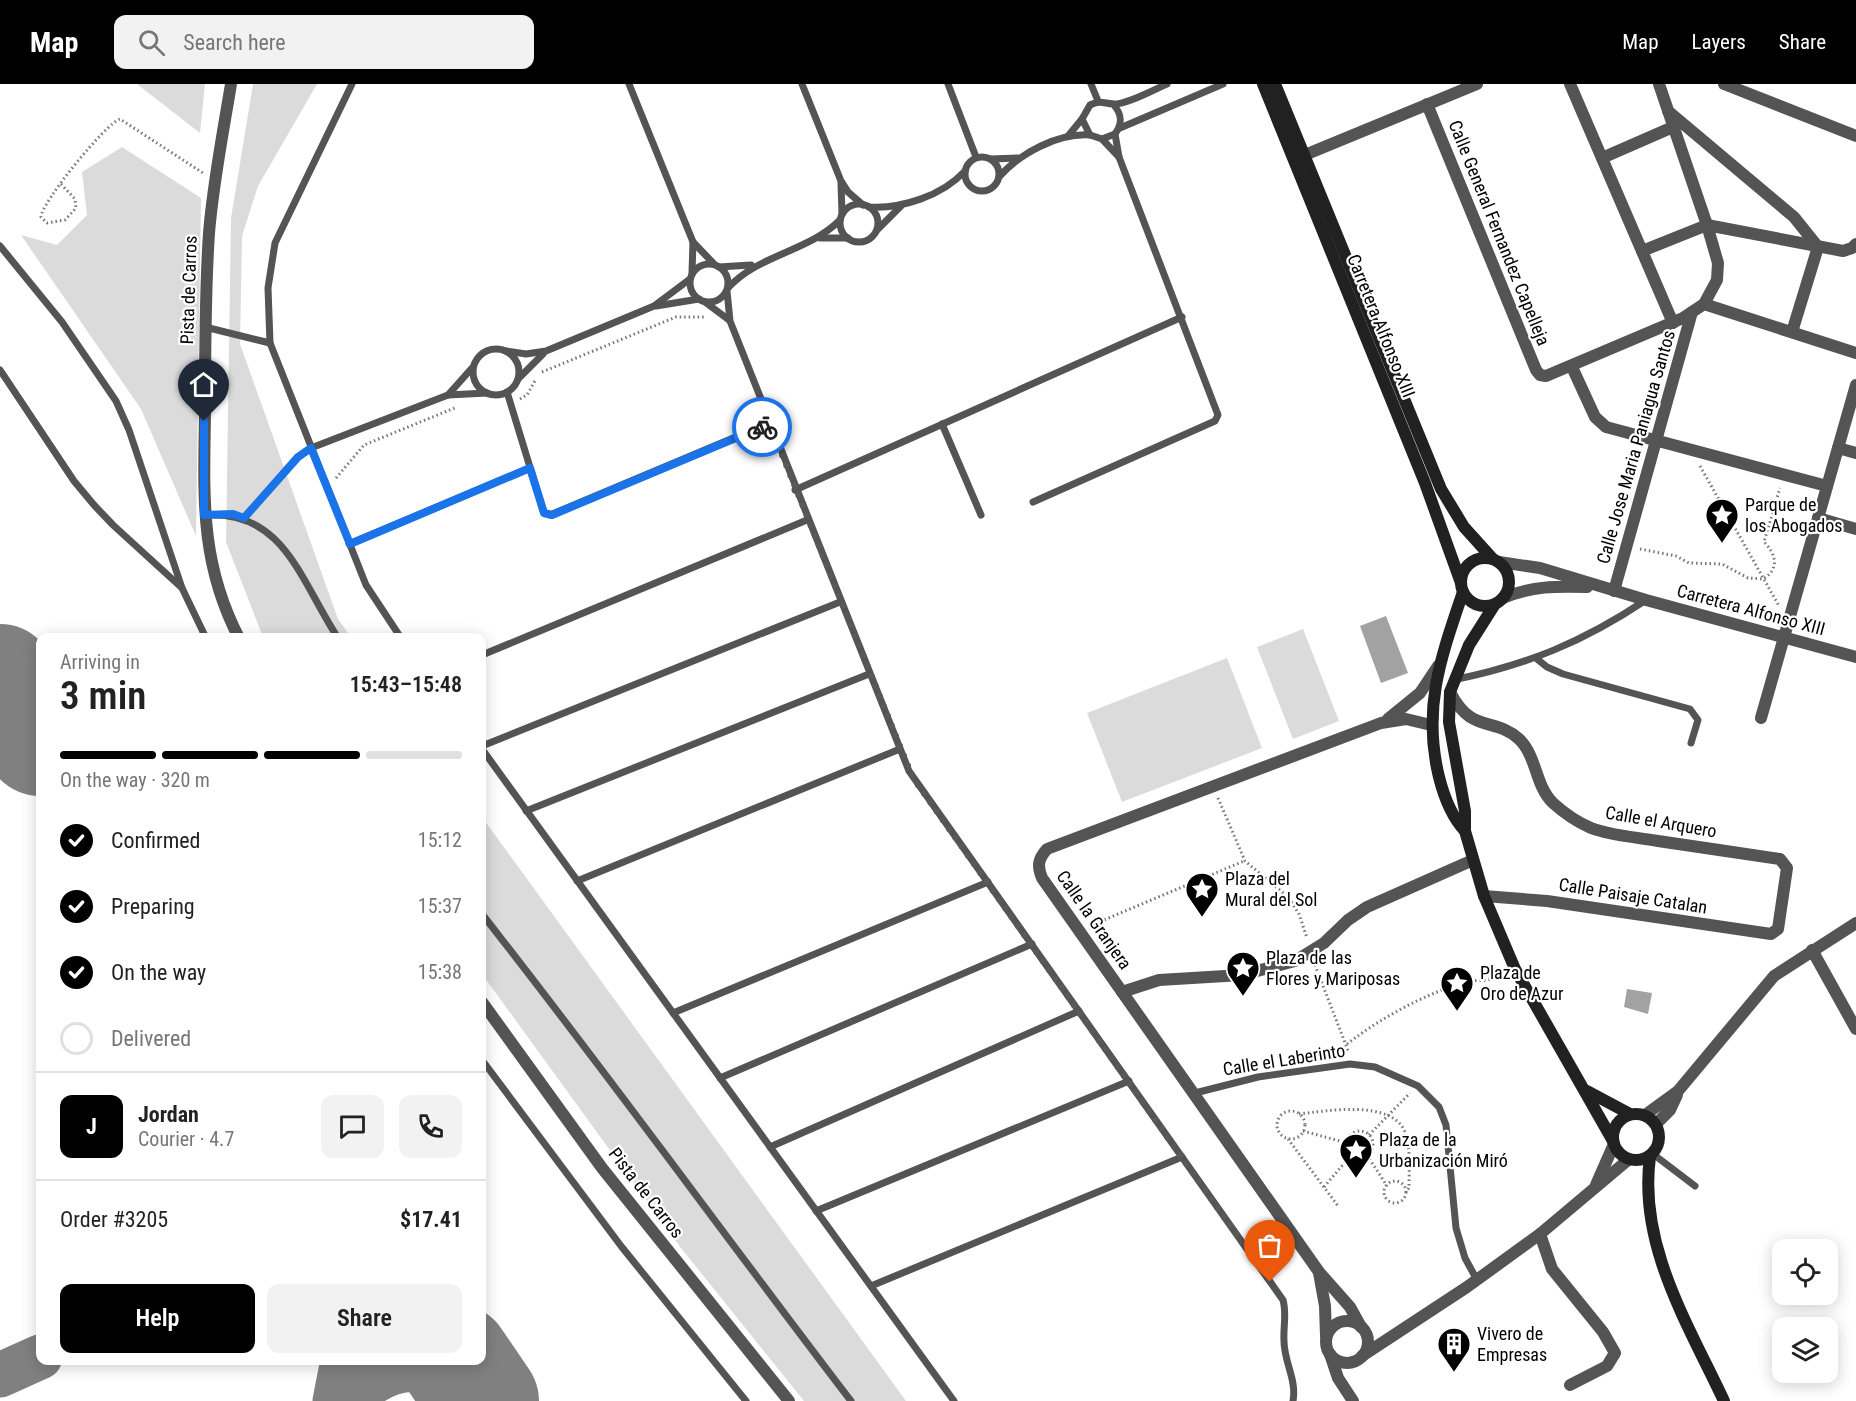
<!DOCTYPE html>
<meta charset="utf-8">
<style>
body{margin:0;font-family:"Roboto Condensed",sans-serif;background:#f2f2f2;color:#222;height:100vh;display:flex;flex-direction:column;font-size:22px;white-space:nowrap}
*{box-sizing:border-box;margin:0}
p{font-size:20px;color:#767676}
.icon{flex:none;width:33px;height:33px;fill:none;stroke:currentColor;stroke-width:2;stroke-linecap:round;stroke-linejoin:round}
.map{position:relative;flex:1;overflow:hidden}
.panel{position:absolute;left:36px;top:549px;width:450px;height:732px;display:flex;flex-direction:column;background:#fff;border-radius:12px;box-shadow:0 3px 15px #0003}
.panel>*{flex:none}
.controls{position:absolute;left:1772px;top:1155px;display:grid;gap:12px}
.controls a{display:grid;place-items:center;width:66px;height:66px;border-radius:12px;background:#fff;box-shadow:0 3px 15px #0003;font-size:30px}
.pin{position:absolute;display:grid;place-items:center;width:51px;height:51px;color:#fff;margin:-62px -26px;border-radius:50% 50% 50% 0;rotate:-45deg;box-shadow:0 0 6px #0007}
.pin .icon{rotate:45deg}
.courier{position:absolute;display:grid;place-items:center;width:60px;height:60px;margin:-30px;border:4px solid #1a73e8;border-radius:50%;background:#fff;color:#222;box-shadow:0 2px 8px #0007}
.head em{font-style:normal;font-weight:600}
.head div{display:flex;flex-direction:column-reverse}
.head{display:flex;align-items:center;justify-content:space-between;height:102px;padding:0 24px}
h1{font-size:39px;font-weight:600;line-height:45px}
.bar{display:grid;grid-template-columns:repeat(4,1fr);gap:9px 6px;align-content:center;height:72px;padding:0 24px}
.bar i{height:8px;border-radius:4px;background:#e0e0e0}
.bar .current{background:#000}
.bar p{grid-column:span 4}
.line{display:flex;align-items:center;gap:15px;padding:0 24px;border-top:2px solid #e0e0e0}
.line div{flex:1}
.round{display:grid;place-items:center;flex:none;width:63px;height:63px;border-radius:12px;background:#f2f2f2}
ol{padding:0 24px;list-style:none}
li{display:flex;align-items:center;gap:18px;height:66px}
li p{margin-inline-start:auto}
li .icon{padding:6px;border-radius:50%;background:#000;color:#fff;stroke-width:4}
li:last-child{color:#767676}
li i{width:33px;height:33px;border:3px solid #e0e0e0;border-radius:50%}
.button{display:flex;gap:12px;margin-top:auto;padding:12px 24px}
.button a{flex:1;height:69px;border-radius:12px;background:#000;color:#fff;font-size:24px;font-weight:600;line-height:69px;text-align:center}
.button a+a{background:#f2f2f2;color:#222}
header{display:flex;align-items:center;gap:36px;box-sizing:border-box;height:84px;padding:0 30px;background:#000;color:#fff}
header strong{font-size:28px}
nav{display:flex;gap:33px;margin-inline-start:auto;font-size:21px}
.search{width:420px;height:54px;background:#f2f2f2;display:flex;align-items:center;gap:15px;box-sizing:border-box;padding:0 21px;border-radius:12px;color:#767676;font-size:22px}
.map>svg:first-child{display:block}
</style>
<header>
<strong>Map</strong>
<div class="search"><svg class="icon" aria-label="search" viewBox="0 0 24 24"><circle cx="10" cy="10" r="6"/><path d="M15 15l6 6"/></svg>Search here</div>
<nav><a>Map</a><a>Layers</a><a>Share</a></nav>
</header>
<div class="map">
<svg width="1856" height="1317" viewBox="0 0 1856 1317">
<rect width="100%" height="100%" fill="#fff"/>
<g fill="#dbdbdb">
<path d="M137,0H205L200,49Z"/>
<path d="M253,0H317L258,102L242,152L240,260L338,535L351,553H263L226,458L231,134Z"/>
<path d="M122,63L201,114L196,452L141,325L21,151L57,161L87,131L82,88Z"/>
<path d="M1303,545L1339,637L1293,655L1257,563Z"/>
<path d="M1227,574L1262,664L1122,718L1087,629Z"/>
<path d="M482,733L906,1317H804L681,1164L482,890Z"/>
</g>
<g fill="#a2a2a2">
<path d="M1386,532L1408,589L1381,599L1360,542Z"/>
<path d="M1627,905L1652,909L1648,930L1624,923Z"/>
</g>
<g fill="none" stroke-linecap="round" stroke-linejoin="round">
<g stroke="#808080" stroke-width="45">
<path d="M0,1291L40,1273"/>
<path d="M335,1317L343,1276"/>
<path d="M351,1317C392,1272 438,1278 481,1317"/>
</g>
<g stroke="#808080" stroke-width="112">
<path d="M0,596L40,656"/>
<path d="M455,1276L483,1317"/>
</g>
<g stroke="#767676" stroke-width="3" stroke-dasharray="1.5 3" stroke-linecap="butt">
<path d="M61,100L75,115L76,124L65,136L47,139L41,133C41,119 106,39 120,35L203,89"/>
<path d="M542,288L676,233H704"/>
<path d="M520,315L527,311L536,295"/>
<path d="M1700,382L1779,522"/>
<path d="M336,394L364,361L457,323"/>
<path d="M1640,465L1676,472L1689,479L1722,480L1748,494L1763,495C1780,485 1776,470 1764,458L1780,404"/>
<path d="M1218,714L1245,777L1288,813L1299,830L1307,854"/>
<path d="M1092,841L1244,777"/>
<path d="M1315,881L1349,969"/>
<path d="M1347,960C1381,934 1421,912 1462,899C1475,894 1489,899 1502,892"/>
<circle cx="1291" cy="1041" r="14"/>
<path d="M1299,1030C1326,1027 1392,1015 1405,1048C1411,1064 1409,1087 1409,1104L1406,1108"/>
<circle cx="1360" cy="1060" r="13"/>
<path d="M1303,1047L1347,1059"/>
<path d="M1369,1051L1410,1009"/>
<path d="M1288,1055L1338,1122"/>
<path d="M1367,1071L1387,1102"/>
<circle cx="1395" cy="1108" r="11"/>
<path d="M1324,1103L1352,1070"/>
</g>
<g stroke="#545454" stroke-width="7">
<path d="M352,0L275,159L268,204L270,259L366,501L401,554"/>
<path d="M629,0L693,158L692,189"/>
<path d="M802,0L841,97L848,108L863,121"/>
<path d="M948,0L976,73"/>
<path d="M1091,0L1098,17"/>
<path d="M1113,20C1122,30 1123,39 1115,50L1102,55L1090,51L1082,35L1090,21C1100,16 1103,19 1113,20C1126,21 1155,5 1167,0"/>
<path d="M1120,44L1223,0"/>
<path d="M1068,52L1082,35"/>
<path d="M1102,55L1119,73"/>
<circle cx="982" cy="90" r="17"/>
<path d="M991,75L1018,74"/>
<path d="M999,93C1020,69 1058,49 1090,51"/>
<path d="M841,99L842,130"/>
<circle cx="859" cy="139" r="19"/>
<path d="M869,123C901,125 942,112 965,87"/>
<path d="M878,145L901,122"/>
<path d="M820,154H848"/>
<path d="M693,158L714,180"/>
<path d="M0,162L62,238L116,317L129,346L182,504"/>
<circle cx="709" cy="199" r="19"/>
<path d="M719,183L751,181"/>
<path d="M728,204C759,170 808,168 840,136"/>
<path d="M727,207L730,237L909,687L1283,1216C1287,1230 1283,1243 1284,1257C1284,1278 1297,1296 1293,1317"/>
<path d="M705,218L729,236"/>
<path d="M656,222L699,215"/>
<path d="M205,243L270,259"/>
<circle cx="496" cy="288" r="23"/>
<path d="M506,267L526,270L546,267L654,222L690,195"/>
<path d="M0,286L74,397L94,421L113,441L182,504L206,554"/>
<path d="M519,294L543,270"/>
<path d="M507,308L544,429L550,431L769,339"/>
<path d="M448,311L472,284"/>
<path d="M942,340L981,431"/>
<path d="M795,406L1182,233"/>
<path d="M1033,418L1215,337L1218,331L1119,73L1115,50"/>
<path d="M204,431C284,425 301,498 338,554"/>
<path d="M244,434L298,373L311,364L448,311L487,309"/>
<path d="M349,460L530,384"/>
<path d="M482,571L807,436"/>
<path d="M1537,575L1547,583L1563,590L1690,625L1698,636L1691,659"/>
<path d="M1453,596C1527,581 1583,558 1646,516"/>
<path d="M482,662L840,518"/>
<path d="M482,665L954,1317"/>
<path d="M526,727L869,590"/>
<path d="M577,797L900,665"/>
<path d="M482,830C608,990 727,1155 851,1317"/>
<path d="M673,929L988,798"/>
<path d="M482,976L621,1162L746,1317"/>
<path d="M720,994L1032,860"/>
<path d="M1195,1009L1258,993L1350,980L1375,983L1418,1002L1439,1023L1446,1041L1456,1144L1465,1174L1477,1196"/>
<path d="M770,1063L1079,927"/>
<path d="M1653,1070L1695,1102"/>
<path d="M816,1127L1129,997"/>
<path d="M871,1202L1182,1073"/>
</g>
<g stroke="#545454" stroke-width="12">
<path d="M231,0C223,49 213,99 209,149C205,208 205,267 205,327C204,410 199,477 239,554"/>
<path d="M1570,0L1673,239"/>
<path d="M1724,0L1856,52"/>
<path d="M1427,20L1536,286L1540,291L1546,292L1683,234L1704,220L1717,196L1718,179L1707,141L1659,0"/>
<path d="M1668,27L1794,133L1818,163"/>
<path d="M1602,74L1673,43"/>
<path d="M1295,75L1477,0"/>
<path d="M1642,167L1707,141L1843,167L1852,164L1856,160"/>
<path d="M1704,220L1856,269"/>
<path d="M1792,248L1818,163"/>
<path d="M1572,283L1595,333L1606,343L1827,402"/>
<path d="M1838,364L1856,369"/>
<path d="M1818,434L1856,445"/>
<path d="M1499,478L1540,484L1646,516L1856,573"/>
<path d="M1614,507L1692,228"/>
<path d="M1503,514C1532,502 1556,502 1587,503"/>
<path d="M1450,608C1472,651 1494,632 1519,655C1537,672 1535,702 1553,719C1564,729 1577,738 1591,744C1612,752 1636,753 1658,757C1699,763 1739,769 1780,775L1787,784L1778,845L1771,850L1547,817L1484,812"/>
<path d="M1761,634L1856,301"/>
<path d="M1388,635L1420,609L1438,582"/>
<path d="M1812,866L1856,945"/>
<path d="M1122,908L1159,896L1242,891L1295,877L1324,859L1348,836L1367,823L1473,776"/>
<path d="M482,918L602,1084L789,1317"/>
<path d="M1645,1031L1678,1007L1774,892L1856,839"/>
<path d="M1656,1040L1670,1026L1677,1011"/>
<path d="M1596,1101L1614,1060"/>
<path d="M1540,1150L1552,1185L1603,1248L1615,1269L1607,1282L1570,1301"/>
<path d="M1319,1189L1325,1222L1326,1252"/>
<circle cx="1347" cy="1258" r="21"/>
<path d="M1361,1243L1350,1223L1319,1188L1042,794C1037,782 1038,775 1047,765L1381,639L1406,635L1431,641"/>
<path d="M1330,1270L1338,1294L1353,1317"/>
<path d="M1362,1272L1467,1203L1540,1150L1628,1076"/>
</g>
<g stroke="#212121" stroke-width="12">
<path d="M1263,0L1425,399L1461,499"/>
<path d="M1275,0L1441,405L1464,443L1492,474"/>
<circle cx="1485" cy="498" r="24"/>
<path d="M1463,508C1441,573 1422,624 1439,693C1444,713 1451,732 1465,747"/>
<path d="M1495,520L1469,561L1450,608L1449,638L1465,727V747L1484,812L1515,885L1613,1057"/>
<path d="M1587,1007L1630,1030"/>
<circle cx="1636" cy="1053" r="23"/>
<path d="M1650,1073C1638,1161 1688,1240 1724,1317"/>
</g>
</g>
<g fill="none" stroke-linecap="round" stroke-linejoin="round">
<path stroke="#595959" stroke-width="6" stroke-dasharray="0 10.8" d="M762,343L769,339L913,694L1270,1198"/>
<path stroke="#1a73e8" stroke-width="8" d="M204,337V431L233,430L244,434L298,373L311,364L350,460L530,384L544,429L552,431L762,343"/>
</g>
<defs>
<g id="sight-pin" transform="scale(1.725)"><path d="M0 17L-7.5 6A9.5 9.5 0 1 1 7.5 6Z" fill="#000" stroke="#fff"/><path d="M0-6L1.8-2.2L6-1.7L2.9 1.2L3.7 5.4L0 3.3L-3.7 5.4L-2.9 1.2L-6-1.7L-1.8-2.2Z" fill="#fff"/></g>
<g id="building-pin" transform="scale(1.725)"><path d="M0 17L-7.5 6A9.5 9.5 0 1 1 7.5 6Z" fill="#000" stroke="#fff"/><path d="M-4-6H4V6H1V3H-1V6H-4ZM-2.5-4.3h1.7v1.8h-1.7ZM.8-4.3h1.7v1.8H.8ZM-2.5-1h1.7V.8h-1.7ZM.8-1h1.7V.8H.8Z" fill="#fff"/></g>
</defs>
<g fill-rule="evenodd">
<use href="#sight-pin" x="1722" y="431"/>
<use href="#sight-pin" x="1202" y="805"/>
<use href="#sight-pin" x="1243" y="884"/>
<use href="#sight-pin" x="1457" y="899"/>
<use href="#sight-pin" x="1356" y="1066"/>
<use href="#building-pin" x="1454" y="1260"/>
</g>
<g text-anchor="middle" stroke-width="4.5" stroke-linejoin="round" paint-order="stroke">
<g font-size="18" fill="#000" stroke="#fff">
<text transform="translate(1499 149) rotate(68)" y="6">Calle General Fernandez Capelleja</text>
<text transform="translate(189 206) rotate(-88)" y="6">Pista de Carros</text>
<text transform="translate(1381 242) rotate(68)" y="6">Carretera Alfonso XIII</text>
<text transform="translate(1636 363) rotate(-74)" y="6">Calle Jose Maria Paniagua Santos</text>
<text transform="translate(1751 526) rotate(15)" y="6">Carretera Alfonso XIII</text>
<text transform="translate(1661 738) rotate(10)" y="6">Calle el Arquero</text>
<text transform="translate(1633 812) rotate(9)" y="6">Calle Paisaje Catalan</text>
<text transform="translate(1094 836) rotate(55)" y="6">Calle la Granjera</text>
<text transform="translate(1284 976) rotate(-9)" y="6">Calle el Laberinto</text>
<text transform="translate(646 1109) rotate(52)" y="6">Pista de Carros</text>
</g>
<g font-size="18" fill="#000" stroke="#fff" text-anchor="start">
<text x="1745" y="427">Parque de<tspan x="1745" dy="21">los Abogados</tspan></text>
<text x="1225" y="801">Plaza del<tspan x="1225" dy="21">Mural del Sol</tspan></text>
<text x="1266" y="880">Plaza de las<tspan x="1266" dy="21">Flores y Mariposas</tspan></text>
<text x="1480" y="895">Plaza de<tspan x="1480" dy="21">Oro de Azur</tspan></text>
<text x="1379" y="1062">Plaza de la<tspan x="1379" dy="21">Urbanización Miró</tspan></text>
<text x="1477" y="1256">Vivero de<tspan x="1477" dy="21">Empresas</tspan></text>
</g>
</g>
</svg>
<div class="controls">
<a><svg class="icon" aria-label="locate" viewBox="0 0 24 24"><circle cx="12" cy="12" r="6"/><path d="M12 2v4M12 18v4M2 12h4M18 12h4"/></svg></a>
<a><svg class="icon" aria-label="layers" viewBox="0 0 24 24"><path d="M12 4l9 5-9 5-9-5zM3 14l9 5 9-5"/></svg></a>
</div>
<div class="pin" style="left:1270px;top:1198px;background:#ea580c"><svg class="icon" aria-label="bag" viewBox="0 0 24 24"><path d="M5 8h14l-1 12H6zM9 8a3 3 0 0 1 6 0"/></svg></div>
<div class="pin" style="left:204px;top:337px;background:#1f2937"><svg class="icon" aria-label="home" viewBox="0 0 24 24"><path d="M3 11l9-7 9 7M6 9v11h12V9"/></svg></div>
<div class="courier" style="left:762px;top:343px"><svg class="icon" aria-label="bike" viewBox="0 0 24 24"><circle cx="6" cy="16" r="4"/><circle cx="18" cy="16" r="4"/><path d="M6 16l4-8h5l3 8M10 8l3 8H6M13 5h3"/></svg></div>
<section class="panel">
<div class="head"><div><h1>3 min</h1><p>Arriving in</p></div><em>15:43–15:48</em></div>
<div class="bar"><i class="current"></i><i class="current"></i><i class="current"></i><i></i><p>On the way · 320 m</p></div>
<ol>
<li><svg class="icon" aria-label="check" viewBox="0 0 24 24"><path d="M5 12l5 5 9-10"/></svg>Confirmed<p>15:12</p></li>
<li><svg class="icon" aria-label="check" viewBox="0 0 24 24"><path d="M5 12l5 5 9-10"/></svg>Preparing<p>15:37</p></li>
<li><svg class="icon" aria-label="check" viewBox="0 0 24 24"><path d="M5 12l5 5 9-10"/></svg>On the way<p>15:38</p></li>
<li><i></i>Delivered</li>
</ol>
<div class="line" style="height:108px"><b class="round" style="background:#000;color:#fff">J</b><div><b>Jordan</b><p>Courier · 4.7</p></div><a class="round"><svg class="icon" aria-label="chat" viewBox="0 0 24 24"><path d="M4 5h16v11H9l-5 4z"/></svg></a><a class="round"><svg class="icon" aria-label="phone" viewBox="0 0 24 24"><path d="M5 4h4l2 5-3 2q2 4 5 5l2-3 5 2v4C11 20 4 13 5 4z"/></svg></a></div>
<div class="line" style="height:78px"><div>Order #3205</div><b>$17.41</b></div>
<div class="button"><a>Help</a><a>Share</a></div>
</section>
</div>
